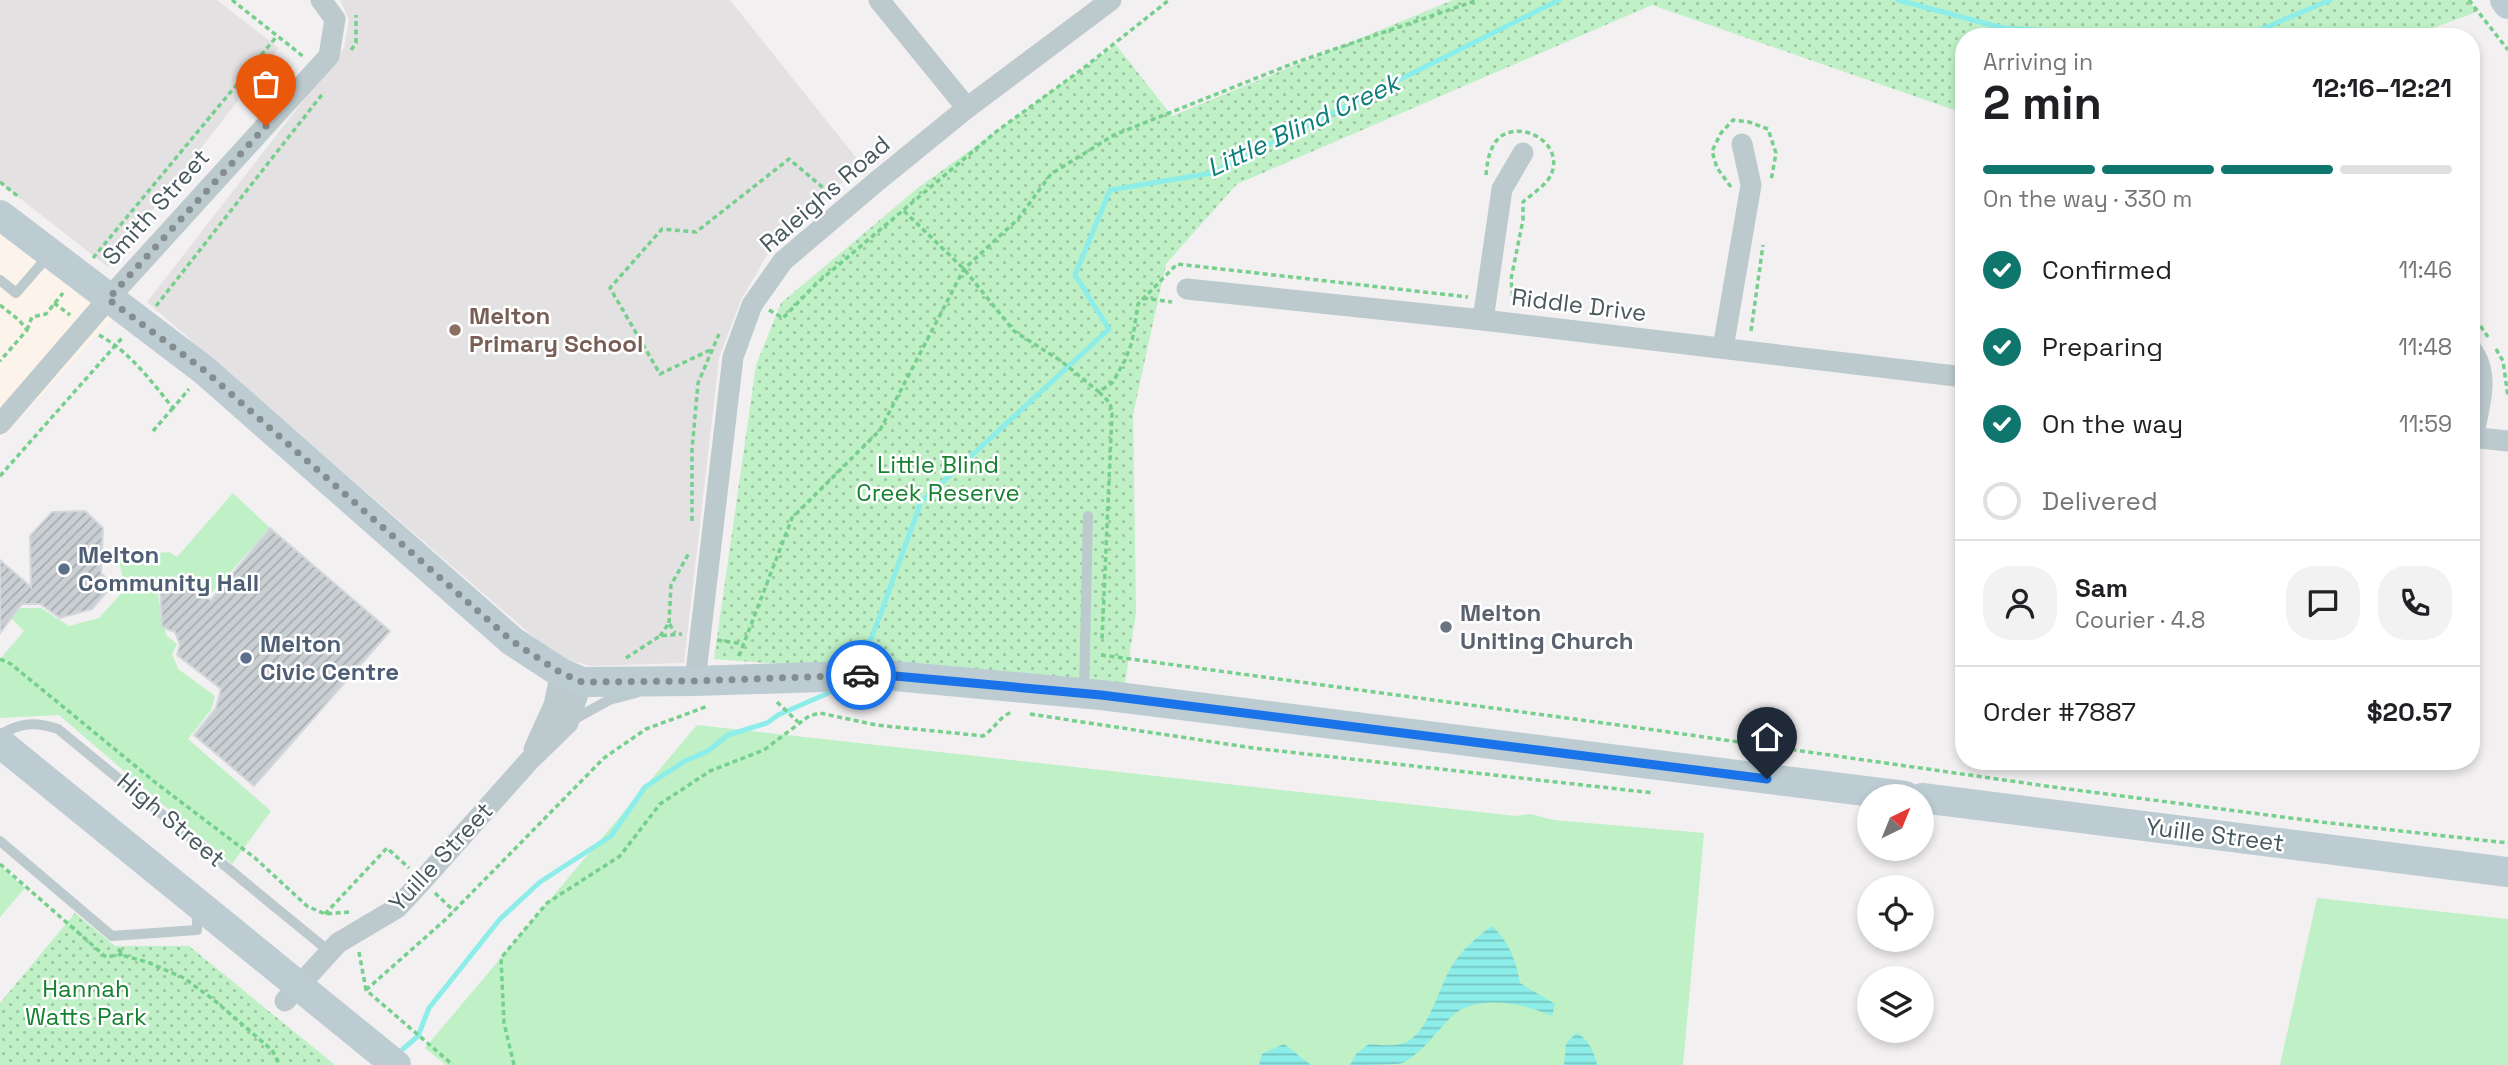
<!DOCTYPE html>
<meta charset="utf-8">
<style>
body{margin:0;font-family:"Space Grotesk",sans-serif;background:#f2f2f2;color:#202124;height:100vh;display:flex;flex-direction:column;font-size:26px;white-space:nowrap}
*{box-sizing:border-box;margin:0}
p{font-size:23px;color:#757577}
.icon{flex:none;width:38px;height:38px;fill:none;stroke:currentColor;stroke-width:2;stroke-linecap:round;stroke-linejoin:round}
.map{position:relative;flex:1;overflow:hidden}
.drawer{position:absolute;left:1955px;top:28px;width:525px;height:742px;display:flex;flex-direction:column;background:#fff;border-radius:28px;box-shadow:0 4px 10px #0003}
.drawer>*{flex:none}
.needle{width:46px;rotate:43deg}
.buttons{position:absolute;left:1857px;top:784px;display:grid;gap:14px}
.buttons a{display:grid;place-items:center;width:77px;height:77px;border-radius:50%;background:#fff;box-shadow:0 4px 10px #0003;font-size:35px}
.pin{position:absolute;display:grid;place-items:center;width:60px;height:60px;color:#fff;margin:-72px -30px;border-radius:50% 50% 50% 0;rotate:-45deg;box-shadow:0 0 7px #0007}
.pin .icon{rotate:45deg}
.courier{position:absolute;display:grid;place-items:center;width:70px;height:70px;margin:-35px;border:5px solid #1a73e8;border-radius:50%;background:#fff;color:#222;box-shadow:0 2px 9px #0007}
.overview em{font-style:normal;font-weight:700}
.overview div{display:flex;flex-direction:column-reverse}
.overview{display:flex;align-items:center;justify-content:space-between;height:119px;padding:0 28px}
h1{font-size:46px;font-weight:700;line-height:52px}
.bar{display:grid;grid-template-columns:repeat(4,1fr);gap:10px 7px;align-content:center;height:84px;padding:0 28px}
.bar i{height:9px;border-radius:5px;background:#e0e0e0}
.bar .active{background:#0f766e}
.bar p{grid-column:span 4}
.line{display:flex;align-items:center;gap:18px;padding:0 28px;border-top:2px solid #e0e0e0}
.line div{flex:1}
.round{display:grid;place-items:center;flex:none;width:74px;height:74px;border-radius:28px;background:#f2f2f2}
ol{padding:0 28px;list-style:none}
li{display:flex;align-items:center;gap:21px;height:77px}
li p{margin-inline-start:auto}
li .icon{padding:7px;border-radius:50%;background:#0f766e;color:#fff;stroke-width:4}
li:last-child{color:#757577}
li i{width:38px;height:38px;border:4px solid #e0e0e0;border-radius:50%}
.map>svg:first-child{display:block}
</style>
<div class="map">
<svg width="2508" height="1065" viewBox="0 0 2508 1065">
<defs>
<pattern id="park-dots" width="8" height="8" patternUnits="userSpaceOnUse" patternTransform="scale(1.75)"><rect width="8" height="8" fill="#bff0c6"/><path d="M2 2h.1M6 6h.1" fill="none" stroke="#9dc5a4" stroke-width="1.8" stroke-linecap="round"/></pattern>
<pattern id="water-rules" width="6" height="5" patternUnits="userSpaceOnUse" patternTransform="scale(1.75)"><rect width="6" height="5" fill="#8cede9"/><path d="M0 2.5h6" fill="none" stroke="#74c3c0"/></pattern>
<pattern id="building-hatch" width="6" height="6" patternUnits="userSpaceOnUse" patternTransform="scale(1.75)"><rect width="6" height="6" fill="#cacfd3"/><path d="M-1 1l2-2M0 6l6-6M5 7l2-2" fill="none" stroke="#a6abae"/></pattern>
</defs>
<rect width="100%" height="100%" fill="#f3f0f1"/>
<path fill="#fcf3ea" d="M0,227L116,315L0,440Z"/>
<g fill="#e4e1e3">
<path d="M0,0H217L279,48L108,267L0,183Z"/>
<path d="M340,0H730L862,165L771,248L741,300L719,358L684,663L592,666L558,658L147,302L344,48L349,20Z"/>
</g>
<g fill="#bff0c6">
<path d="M233,493L270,528L209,596L189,585L166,583L157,591L166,635L177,644L172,654L178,669L215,696L211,710L188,739L271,811L232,864L59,715L0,718V659L24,631L10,617L18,608H41L69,626L99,618L126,588L117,556L169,552L177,557Z"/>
<path d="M697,725L1516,816L1530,814L1554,820L1704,833L1683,1065H446L425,1048Z"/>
<path d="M0,866L25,888L0,917Z"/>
<path d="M2317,898L2508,919V1065H2280Z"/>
</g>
<g fill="url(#park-dots)">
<path d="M1453,0H2469L2477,12L2408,37H1964L1963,113L1652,5L1237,184L1166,264L1133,414L1136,613L1124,689L714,659L756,365L781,303L919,187L1116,45L1172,116Z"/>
<path d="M75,913L115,946H189L335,1065H0V1003Z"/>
</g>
<g fill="url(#water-rules)">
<path d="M1492,926C1509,942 1516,960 1520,983L1555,1004L1552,1016C1524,1003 1474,993 1450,1018C1435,1034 1422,1052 1403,1063C1394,1065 1362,1065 1350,1065L1356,1054L1369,1044C1382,1045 1399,1048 1411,1039C1430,1025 1439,989 1450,969C1460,952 1476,937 1492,926Z"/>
<path d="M1576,1033C1587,1037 1595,1053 1597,1065H1564L1566,1044Z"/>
<path d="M1284,1044L1311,1065H1259L1262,1054Z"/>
</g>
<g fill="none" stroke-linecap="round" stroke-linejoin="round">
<g stroke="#8cede9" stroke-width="5">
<path d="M1898,0L2003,28L2163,37"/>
<path d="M2243,37L2330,0"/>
<path d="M856,660L872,637L921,502L1109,329L1075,275L1110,190L1212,173L1559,0"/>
<path d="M403,1049L418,1036L429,1008L500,919L540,882L611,836L645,787L685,761L708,751L728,735L767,723L778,715L833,691"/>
</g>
</g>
<g fill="url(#building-hatch)" stroke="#d4d8dc" stroke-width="2">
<path d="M85,511L103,528L101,573L113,585L92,609L60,618L40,604H22L0,633V560L31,587L30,536L52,512Z"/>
<path d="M270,528L390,631L254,786L194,735L216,708L221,689L177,655L180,644L175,632L162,627L160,585L185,587L211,600Z"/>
</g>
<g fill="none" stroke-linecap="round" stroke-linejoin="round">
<g stroke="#76cf8d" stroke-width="3.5" stroke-dasharray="5 3.5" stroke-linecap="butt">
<path d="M232,0L304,57"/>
<path d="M2469,0L2508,50"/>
<path d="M351,50L356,43V15"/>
<path d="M1486,175C1487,166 1488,156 1492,148C1507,113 1567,138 1551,175C1546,185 1531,195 1523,202V220L1511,279L1513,302"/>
<path d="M0,182L20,198"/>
<path d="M1731,187L1717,168L1712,151L1721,133L1733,120L1749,122L1768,129L1776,153L1771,181"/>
<path d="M904,211L964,269L1014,331L1061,361L1099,392L1113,382L1125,360L1132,342L1138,304L1177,264L1468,297"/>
<path d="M93,258L277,36"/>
<path d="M1143,298L1172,302"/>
<path d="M54,303L70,315"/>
<path d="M0,305L19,320L27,330L0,361"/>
<path d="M156,306L324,92"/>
<path d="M769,310L783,318L817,283L997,131L1081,70L1169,0"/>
<path d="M2471,312L2488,337"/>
<path d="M27,330L32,317L46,314L63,293"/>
<path d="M1751,331L1763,245"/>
<path d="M99,335C130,352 151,381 173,408L189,389"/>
<path d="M2496,349L2503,361L2508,397"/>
<path d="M710,350L660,374L610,288L662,229L696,232L789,159L833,196"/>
<path d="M1099,392L1110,403L1112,413L1102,640"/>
<path d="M153,431L173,408"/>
<path d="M0,476L122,338"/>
<path d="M692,521V450L698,383L719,334"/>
<path d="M669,623L671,585L689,553"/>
<path d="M660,636L669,623L675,633"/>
<path d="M717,640L743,644"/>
<path d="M1101,655L1655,730L2053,787L2321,822L2508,843"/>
<path d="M739,656L792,518L880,430L964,269L1018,219L1051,174L1114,135L1294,63L1478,0"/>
<path d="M626,658L660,636L682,634"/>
<path d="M0,659L11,664L156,783L255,858L307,906L325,914L349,912"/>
<path d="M777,702L798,722"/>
<path d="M1030,714L1253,748L1654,793"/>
<path d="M0,864L106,957L123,954"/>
<path d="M435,893L454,911"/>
<path d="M325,914L387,848L409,868"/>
<path d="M118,949L125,956L147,962L184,978L214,1000L272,1050L280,1065"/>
<path d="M359,952L366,990L453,1065"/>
<path d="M366,990L445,920L604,758L646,729L708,706"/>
<path d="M514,1065L504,1023L501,958L547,903L620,856L660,804L710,771L764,750L809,716L820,713L876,725L983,736C996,728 997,718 1012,712"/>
</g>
<g stroke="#bcc9cd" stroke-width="10">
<path d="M0,280L16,293L50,254"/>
<path d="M1084,691L1088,516"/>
<path d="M571,721L609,700L636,693"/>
<path d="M0,735C20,722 36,722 58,729L330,952"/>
<path d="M0,841L112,936L197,930V909"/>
</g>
<g stroke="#bcc9cd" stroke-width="21">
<path d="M879,0L967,108"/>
<path d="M1187,289L1483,320L1964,377"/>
<path d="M1483,320L1502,189L1523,153"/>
<path d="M1723,348L1751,185L1742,144"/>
<path d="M2471,349C2491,375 2479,407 2473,437"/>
<path d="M0,424L108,299L329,56L335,19L321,0"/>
<path d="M2471,437L2508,441"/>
<path d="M695,681L733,357L752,305L783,261L876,182L967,108L1111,0"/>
<path d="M534,749L554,705L561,673"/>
<path d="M285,1001L338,943L397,908L422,881L529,761L568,723L582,682"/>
</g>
<g stroke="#bcccd2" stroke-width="30">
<path d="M2505,0L2508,4"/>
<path d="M0,215L204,370L512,641L561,673L582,682L695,681L884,675L1101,695L1905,796"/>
<path d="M0,743L396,1065"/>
<path d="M1922,798L2508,872"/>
</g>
</g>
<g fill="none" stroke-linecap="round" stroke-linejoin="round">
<path stroke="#848e91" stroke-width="7" stroke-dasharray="0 12.6" d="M266,126L108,299L204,370L512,641L561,673L582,682L695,681L861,675"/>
<path stroke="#1a73e8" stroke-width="9" d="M861,675H884L1101,695L1767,779"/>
</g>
<circle fill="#8d6e63" stroke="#fff" stroke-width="2.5" cx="455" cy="330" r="7"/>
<g fill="#5c6f8a" stroke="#fff" stroke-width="2.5">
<circle cx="64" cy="569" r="7"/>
<circle cx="246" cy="658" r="7"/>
</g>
<circle fill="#6b7280" stroke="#fff" stroke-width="2.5" cx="1446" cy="627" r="7"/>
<g text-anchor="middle" stroke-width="5" stroke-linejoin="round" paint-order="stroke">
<g font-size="24" fill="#48595e" stroke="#fff">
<text transform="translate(825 194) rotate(-41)" y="8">Raleighs Road</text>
<text transform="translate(156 207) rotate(-48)" y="8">Smith Street</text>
<text transform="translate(1579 305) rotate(7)" y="8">Riddle Drive</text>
<text transform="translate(171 820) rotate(40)" y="8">High Street</text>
<text transform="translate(2215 835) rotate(7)" y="8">Yuille Street</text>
<text transform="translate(441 857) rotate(-47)" y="8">Yuille Street</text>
</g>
<g font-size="24" font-weight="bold" fill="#785e54" stroke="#fff" text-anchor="start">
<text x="469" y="324">Melton<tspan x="469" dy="28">Primary School</tspan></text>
</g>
<g font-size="24" fill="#168231" stroke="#fff">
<text x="938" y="473">Little Blind<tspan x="938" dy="28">Creek Reserve</tspan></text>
<text x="86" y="997">Hannah<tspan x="86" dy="28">Watts Park</tspan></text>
</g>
<g font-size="24" font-weight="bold" fill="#4e5e75" stroke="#fff" text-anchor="start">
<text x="78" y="563">Melton<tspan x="78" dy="28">Community Hall</tspan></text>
<text x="260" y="652">Melton<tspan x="260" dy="28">Civic Centre</tspan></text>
</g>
<g font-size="24" font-weight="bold" fill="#5b616d" stroke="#fff" text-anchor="start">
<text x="1460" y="621">Melton<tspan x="1460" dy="28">Uniting Church</tspan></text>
</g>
<g font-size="26" font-style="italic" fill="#0d7f7b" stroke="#fff">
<text transform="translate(1303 125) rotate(-25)" y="9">Little Blind Creek</text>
</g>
</g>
</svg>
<div class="buttons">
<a><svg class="needle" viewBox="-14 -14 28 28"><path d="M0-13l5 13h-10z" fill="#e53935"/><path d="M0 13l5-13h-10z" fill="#757577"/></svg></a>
<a><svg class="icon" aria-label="locate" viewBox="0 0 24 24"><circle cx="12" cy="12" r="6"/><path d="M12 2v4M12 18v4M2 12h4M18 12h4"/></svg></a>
<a><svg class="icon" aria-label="layers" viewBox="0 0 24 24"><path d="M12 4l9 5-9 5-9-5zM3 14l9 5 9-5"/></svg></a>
</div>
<div class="pin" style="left:266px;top:126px;background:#ea580c"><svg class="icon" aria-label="bag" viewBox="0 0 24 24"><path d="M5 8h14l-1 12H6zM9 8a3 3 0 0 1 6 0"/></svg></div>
<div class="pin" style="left:1767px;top:779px;background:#1f2937"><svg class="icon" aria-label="home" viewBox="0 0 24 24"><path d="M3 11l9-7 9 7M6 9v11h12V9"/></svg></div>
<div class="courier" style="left:861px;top:675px"><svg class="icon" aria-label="car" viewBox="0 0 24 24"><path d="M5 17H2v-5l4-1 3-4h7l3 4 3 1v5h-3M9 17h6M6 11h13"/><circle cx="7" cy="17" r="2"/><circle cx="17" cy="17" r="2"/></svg></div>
<section class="drawer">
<div class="overview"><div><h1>2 min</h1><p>Arriving in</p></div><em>12:16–12:21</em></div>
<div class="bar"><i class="active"></i><i class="active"></i><i class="active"></i><i></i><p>On the way · 330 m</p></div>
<ol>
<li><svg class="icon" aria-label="check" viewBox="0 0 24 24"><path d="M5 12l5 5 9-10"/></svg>Confirmed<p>11:46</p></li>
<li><svg class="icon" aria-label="check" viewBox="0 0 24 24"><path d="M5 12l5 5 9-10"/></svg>Preparing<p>11:48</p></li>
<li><svg class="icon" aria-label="check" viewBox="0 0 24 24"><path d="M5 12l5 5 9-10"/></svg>On the way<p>11:59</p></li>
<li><i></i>Delivered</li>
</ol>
<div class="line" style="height:126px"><a class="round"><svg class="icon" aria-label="person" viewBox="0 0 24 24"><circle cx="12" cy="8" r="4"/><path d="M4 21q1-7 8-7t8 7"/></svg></a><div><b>Sam</b><p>Courier · 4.8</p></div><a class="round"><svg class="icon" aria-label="chat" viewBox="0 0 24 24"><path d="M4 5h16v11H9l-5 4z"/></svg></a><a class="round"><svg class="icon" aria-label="phone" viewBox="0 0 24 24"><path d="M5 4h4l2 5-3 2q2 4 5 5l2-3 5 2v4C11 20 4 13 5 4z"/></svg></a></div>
<div class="line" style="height:91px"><div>Order #7887</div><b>$20.57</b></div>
</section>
</div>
